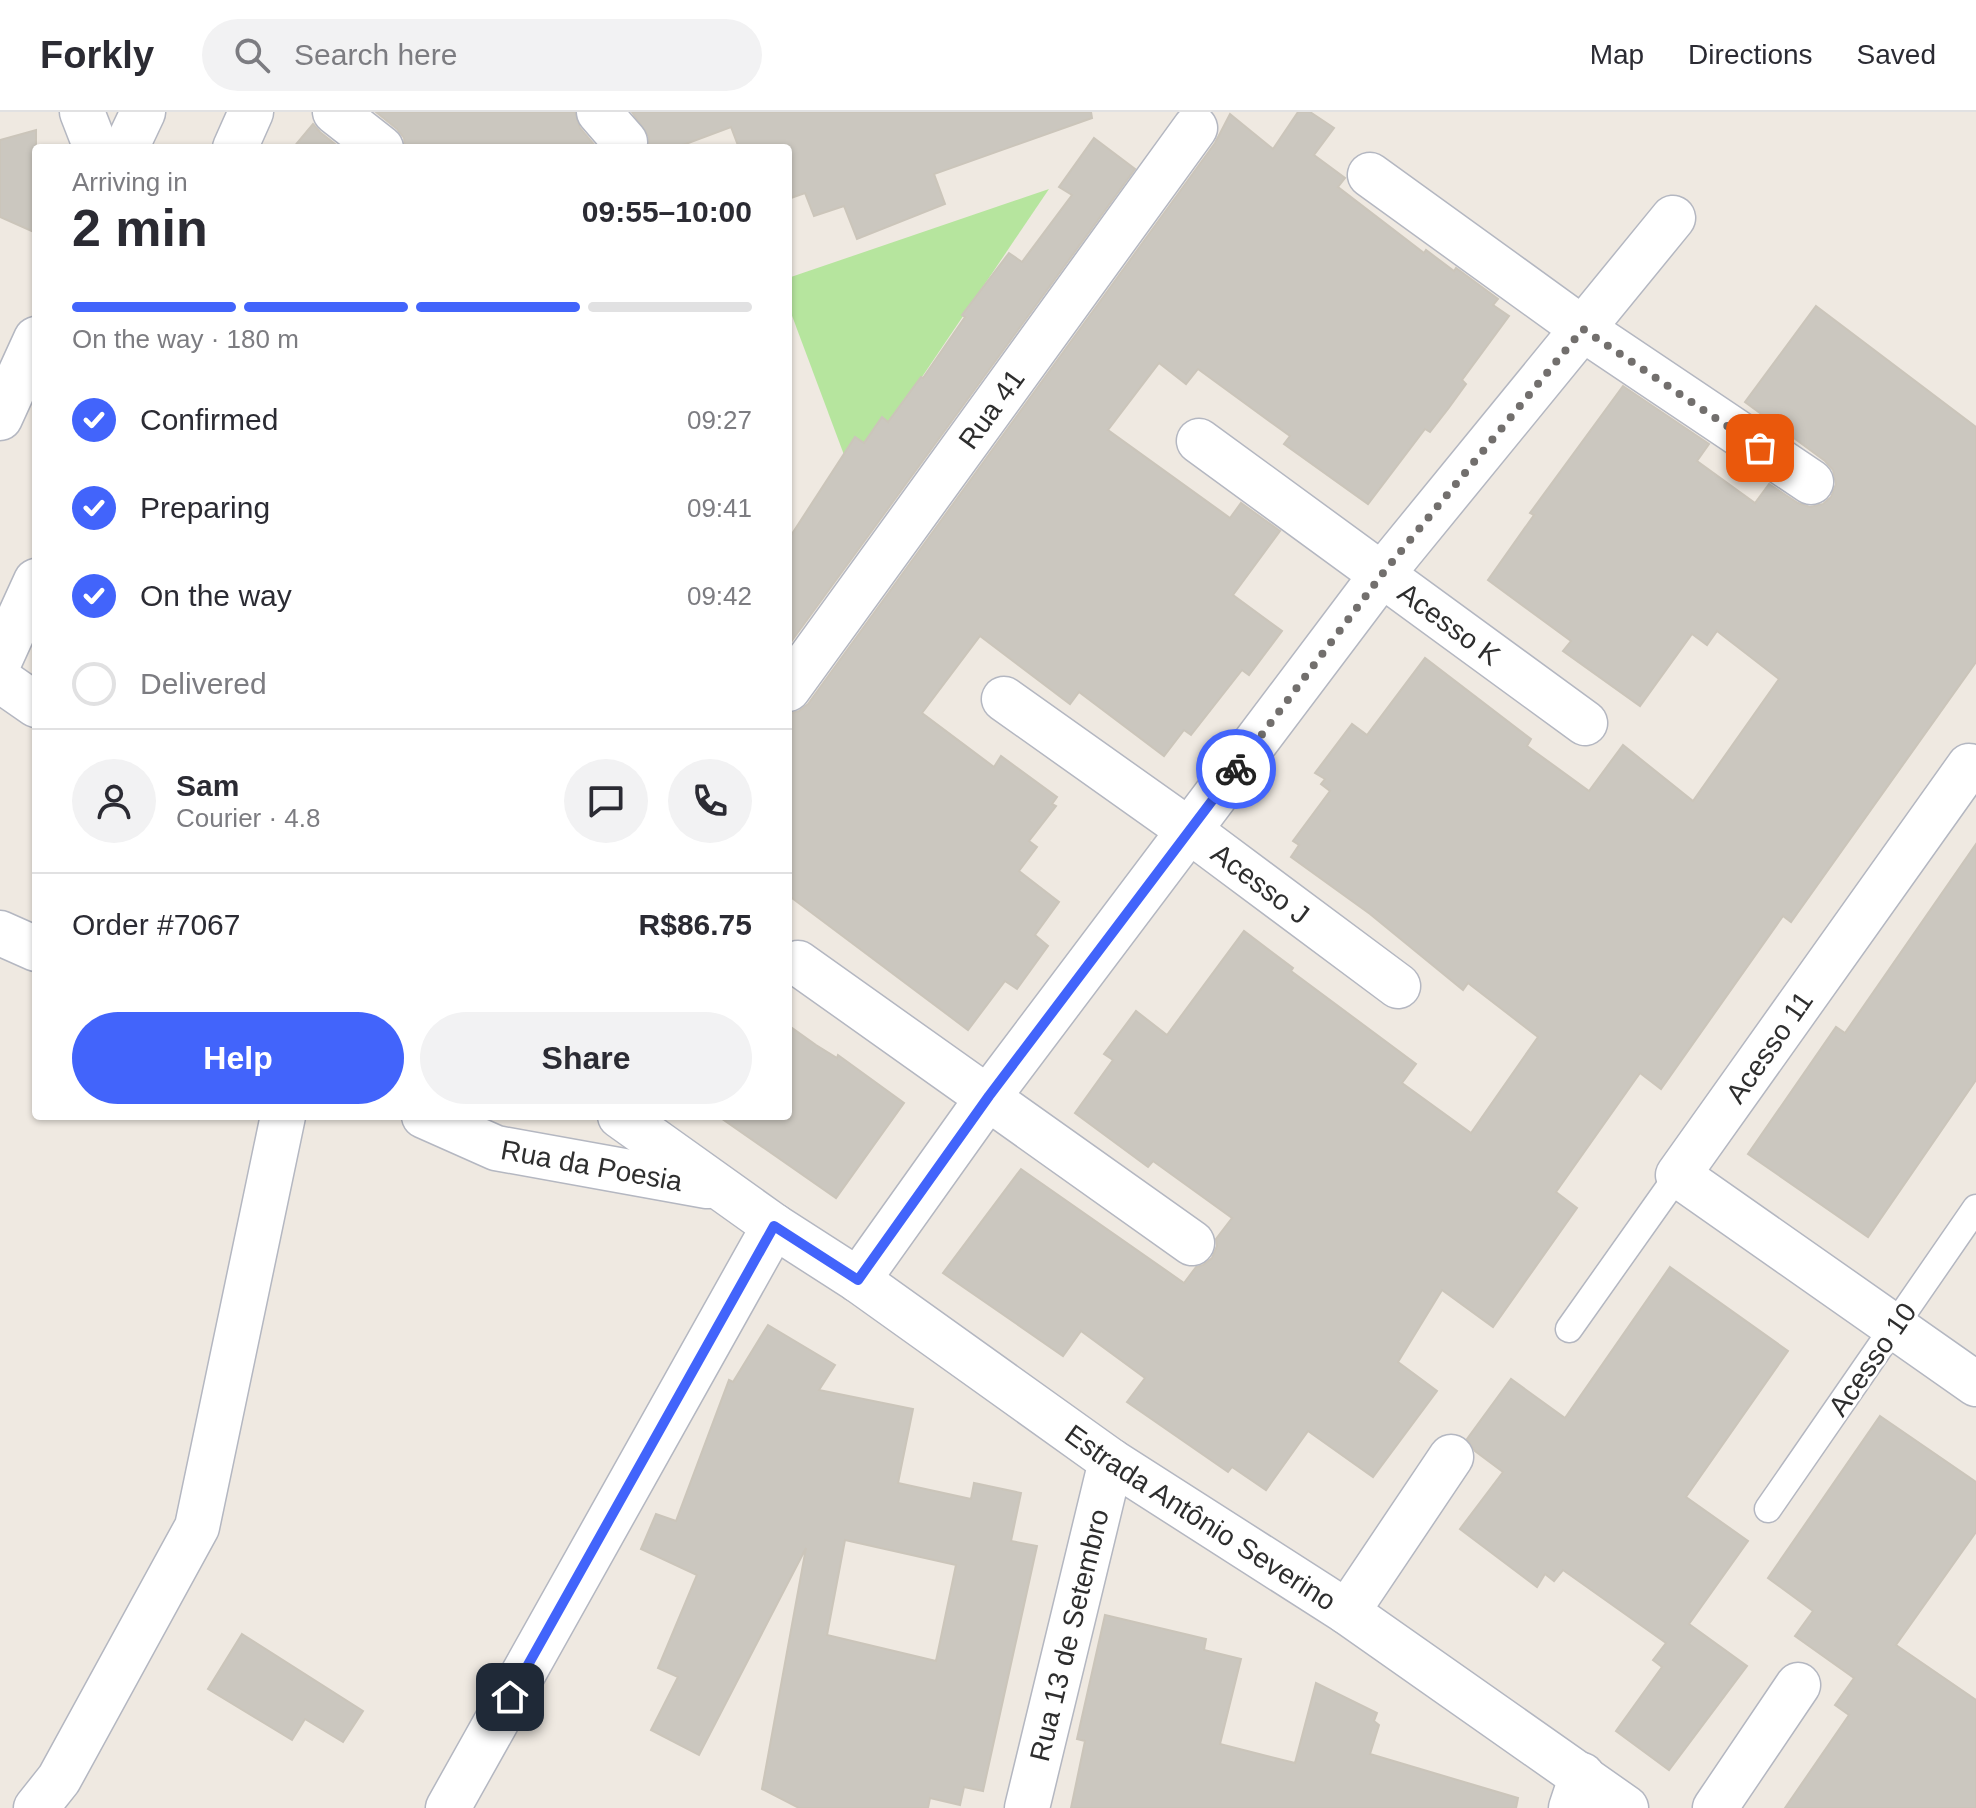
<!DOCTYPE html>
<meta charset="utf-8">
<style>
body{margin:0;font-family:Arial,sans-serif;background:#f2f2f3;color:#2b2b33;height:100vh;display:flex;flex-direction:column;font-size:30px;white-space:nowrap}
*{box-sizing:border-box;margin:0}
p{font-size:26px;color:#7c7c81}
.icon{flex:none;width:44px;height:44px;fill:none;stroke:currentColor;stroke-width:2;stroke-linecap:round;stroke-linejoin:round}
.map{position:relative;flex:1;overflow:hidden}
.details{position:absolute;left:32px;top:32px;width:760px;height:976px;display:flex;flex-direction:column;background:#fff;border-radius:8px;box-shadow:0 2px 6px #0004}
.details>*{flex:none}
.pin{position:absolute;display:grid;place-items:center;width:68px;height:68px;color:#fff;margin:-34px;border-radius:16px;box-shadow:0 4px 12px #0006}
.courier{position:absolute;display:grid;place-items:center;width:80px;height:80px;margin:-40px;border:6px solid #4264fb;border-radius:50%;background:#fff;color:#222;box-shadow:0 2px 10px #0007}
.head em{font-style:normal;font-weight:800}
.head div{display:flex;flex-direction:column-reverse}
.head{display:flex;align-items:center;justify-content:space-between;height:136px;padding:0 40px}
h1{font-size:52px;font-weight:800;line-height:60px}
.bar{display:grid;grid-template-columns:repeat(4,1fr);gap:12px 8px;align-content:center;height:96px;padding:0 40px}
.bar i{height:10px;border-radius:6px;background:#e1e1e2}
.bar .on{background:#4264fb}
.bar p{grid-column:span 4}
.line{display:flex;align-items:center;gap:20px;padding:0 40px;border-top:2px solid #e1e1e2}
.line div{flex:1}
.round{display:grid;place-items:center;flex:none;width:84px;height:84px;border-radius:42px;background:#f2f2f3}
ol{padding:0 40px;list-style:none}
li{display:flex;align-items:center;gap:24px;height:88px}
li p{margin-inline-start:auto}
li .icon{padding:8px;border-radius:50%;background:#4264fb;color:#fff;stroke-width:4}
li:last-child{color:#7c7c81}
li i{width:44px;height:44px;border:4px solid #e1e1e2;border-radius:50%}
.button{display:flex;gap:16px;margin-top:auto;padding:16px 40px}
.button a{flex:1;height:92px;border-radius:48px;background:#4264fb;color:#fff;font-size:32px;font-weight:800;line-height:92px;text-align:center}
.button a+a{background:#f2f2f3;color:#2b2b33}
header{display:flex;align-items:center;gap:48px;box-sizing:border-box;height:112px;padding:0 40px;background:#fff;border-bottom:2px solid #e1e1e2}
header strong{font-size:38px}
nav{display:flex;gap:44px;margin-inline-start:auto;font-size:28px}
.search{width:560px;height:72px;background:#f2f2f3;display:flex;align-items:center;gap:20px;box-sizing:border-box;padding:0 28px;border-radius:44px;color:#7c7c81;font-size:30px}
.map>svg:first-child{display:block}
</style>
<header>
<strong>Forkly</strong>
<div class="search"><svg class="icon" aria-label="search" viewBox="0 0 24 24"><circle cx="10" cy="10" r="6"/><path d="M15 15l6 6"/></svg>Search here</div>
<nav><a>Map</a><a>Directions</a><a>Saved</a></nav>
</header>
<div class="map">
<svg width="1976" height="1696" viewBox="0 0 1976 1696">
<rect width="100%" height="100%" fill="#efe9e1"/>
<path fill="#b6e59e" d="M1049,77L853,367L788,193V166Z"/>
<g fill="#cbc7bf" stroke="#cbc5ba" stroke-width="2" fill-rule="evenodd">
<path d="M376,0H575L580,16L597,36H405L404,26L397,17Z"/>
<path d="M632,0H1091L1092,6L934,62L945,92L857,127L844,94L814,104L805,81L788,87V36H739L731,15L675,36H649V25Z"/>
<path d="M1298,0H1310L1334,16L1314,43L1345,66L1338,75L1424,141L1426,138L1454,159L1456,156L1498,187L1493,193L1509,204L1462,268L1466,272L1448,297L1430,320L1425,317L1368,392L1284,332L1290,324L1198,257L1186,272L1159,251L1108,318L1230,406L1241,391L1280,419L1233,483L1282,519L1249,563L1242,558L1191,623L1184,618L1164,644L1079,580L1070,592L980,524L922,601L994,655L1001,644L1057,685L1052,692L1056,694L1029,729L1037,735L1019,759L1059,790L1035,823L1048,834L1017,877L1005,869L968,918L788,783V602L799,599L808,592L1215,31L1230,2L1273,37Z"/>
<path d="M313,12L320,20L340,36H293Z"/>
<path d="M36,18V121L0,105V28Z"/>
<path d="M1094,26L1135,57L788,534V428L855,325L864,331L882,305L888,310L921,265L923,266L965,205L962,203L1009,141L1022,150L1072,83L1059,75Z"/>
<path d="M1816,194L1976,315V550L1791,810L1783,804L1661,977L1640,961L1556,1080L1577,1096L1493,1215L1442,1178L1398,1250L1437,1279L1373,1365L1308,1319L1266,1378L1232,1355L1228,1360L1127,1290L1145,1266L1081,1219L1063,1244L943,1161L1021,1057L1184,1171L1196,1155L1203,1153L1212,1146L1217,1134L1216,1127L1232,1106L1153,1049L1148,1055L1075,1001L1113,948L1104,942L1136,899L1167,923L1244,819L1293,856L1291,859L1416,952L1402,971L1471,1021L1538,925L1468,871L1463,878L1370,802L1291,745L1299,733L1293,729L1330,679L1321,672L1325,667L1315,661L1352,612L1367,623L1425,546L1531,627L1527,634L1589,679L1623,633L1693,689L1779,567L1717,519L1707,533L1692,522L1640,594L1563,539L1571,529L1488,468L1534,403L1530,401L1623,274L1709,332L1697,349L1755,391L1769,372L1798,391L1810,395L1823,392L1831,385L1836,372L1833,358L1825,349L1745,290Z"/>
<path d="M1976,732V968L1868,1125L1748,1042L1836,915L1845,921Z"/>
<path d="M788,913L816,933L837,946L838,943L904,991L836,1086L718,1004H788Z"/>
<path d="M1670,1155L1788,1239L1686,1385L1748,1429L1689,1512L1747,1554L1669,1658L1616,1619L1662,1555L1653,1548L1666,1531L1563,1458L1554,1469L1545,1462L1537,1475L1460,1417L1503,1360L1475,1339L1467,1327L1511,1267L1565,1306Z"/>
<path d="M768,1213L835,1253L819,1278L913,1297L898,1371L971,1387L974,1371L1021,1381L1011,1429L1037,1434L983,1679L964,1675L960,1693L930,1686L928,1696H799L762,1677L806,1436L699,1643L651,1618L678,1565L658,1556L697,1463L641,1437L656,1402L676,1409L729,1268L733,1270ZM845,1428L956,1453L936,1549L827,1523Z"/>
<path d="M1880,1304L1976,1370V1420L1896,1533L1976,1588V1696H1785L1849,1603L1835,1593L1854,1566L1795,1524L1813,1499L1768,1466Z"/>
<path d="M1105,1503L1206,1527L1204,1538L1241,1547L1220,1632L1295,1651L1316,1571L1377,1601L1374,1609L1379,1613L1370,1642L1518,1686L1516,1696H1071L1085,1629L1077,1627Z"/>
<path d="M242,1522L363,1599L343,1630L305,1607L292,1628L208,1577Z"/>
</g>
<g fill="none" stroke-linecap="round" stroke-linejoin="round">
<g stroke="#b4b7c1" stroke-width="29">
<g id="lane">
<path d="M1569,1217L1678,1063"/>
<path d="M1768,1397L1976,1096"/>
</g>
</g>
<g stroke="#b4b7c1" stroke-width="47">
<g id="street">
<path d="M82,0L96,36"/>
<path d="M335,0L381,36"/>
<path d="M599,0L625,30"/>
<path d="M1370,63L1583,217L1811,370"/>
<path id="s1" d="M1199,329L1585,611"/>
<path id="s2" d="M788,577L1195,16"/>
<path id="s3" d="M1004,587L1190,719L1398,874"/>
<path d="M1976,659L1969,654L1678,1063L1976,1272"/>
<path d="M798,851L1192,1131"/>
<path d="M858,1168L989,984L1383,461L1673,106"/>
<path d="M1347,1500L1451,1345"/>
<path d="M36,1696L59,1667L197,1415L283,1004"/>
<path id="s4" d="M1027,1696L1111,1349"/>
<path d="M1571,1696L1582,1663"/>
<path d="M1715,1696L1798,1573"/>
</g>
</g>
<g stroke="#b4b7c1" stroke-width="47">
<g id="secondary">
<path d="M126,36L143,0"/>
<path d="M235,36L251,0"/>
<path d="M0,306L36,227"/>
<path d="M0,548L36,469"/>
<path d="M0,568L36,593"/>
<path d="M0,821L36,837"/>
<path id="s5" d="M424,1004L496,1036L707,1074"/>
<path id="s6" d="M620,1004L774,1114L858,1168L1111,1349L1347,1500L1626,1696"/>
<path d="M448,1696L774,1114"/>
</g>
</g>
<use href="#lane" stroke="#fff" stroke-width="26"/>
<use href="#street" stroke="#fff" stroke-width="44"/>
<use href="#secondary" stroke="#fff" stroke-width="44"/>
</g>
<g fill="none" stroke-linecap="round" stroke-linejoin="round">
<path stroke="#726f6d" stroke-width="8" stroke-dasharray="0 14.4" d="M1236,657L1383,461L1583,217L1760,336"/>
<path stroke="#4264fb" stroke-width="10" d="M510,1585L774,1114L858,1168L989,984L1236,657"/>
</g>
<g text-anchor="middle" stroke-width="6" stroke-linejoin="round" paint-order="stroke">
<g font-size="28" fill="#2e2e2e" stroke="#fff">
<text dy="10" stroke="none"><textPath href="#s2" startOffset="346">Rua 41</textPath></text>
<text dy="10" stroke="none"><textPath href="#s1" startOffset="310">Acesso K</textPath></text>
<text dy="10" stroke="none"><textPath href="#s3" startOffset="316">Acesso J</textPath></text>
<text transform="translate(1769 935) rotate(-55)" y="10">Acesso 11</text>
<text dy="10" stroke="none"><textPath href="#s5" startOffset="176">Rua da Poesia</textPath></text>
<text transform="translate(1872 1247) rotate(-55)" y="10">Acesso 10</text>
<text dy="10" stroke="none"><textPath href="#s6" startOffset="706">Estrada Antônio Severino</textPath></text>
<text dy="10" stroke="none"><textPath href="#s4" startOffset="178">Rua 13 de Setembro</textPath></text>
</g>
</g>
</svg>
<div class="pin" style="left:1760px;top:336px;background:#ea580c"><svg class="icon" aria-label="bag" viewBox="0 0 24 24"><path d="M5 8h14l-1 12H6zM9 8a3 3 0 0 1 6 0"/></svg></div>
<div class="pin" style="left:510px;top:1585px;background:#1f2937"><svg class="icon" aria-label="home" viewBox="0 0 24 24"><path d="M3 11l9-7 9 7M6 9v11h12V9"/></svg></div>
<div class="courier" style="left:1236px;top:657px"><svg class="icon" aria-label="bike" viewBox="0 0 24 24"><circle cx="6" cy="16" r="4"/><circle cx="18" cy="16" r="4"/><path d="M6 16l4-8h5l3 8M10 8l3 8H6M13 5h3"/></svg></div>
<section class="details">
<div class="head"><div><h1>2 min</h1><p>Arriving in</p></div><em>09:55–10:00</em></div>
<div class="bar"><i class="on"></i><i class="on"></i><i class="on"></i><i></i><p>On the way · 180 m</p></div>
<ol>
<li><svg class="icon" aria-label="check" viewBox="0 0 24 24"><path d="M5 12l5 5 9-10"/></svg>Confirmed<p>09:27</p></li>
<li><svg class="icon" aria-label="check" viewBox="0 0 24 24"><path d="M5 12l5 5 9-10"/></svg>Preparing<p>09:41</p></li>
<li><svg class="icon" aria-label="check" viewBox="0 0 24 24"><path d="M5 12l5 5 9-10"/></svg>On the way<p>09:42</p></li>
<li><i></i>Delivered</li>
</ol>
<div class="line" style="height:144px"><a class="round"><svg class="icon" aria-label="person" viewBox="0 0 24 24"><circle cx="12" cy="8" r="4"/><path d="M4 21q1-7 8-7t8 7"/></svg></a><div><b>Sam</b><p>Courier · 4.8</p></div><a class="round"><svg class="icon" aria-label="chat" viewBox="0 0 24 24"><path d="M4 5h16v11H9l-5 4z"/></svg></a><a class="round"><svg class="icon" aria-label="phone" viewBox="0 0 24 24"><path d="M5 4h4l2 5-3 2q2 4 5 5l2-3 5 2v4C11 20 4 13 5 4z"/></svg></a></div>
<div class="line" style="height:104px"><div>Order #7067</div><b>R$86.75</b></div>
<div class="button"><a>Help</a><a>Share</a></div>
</section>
</div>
